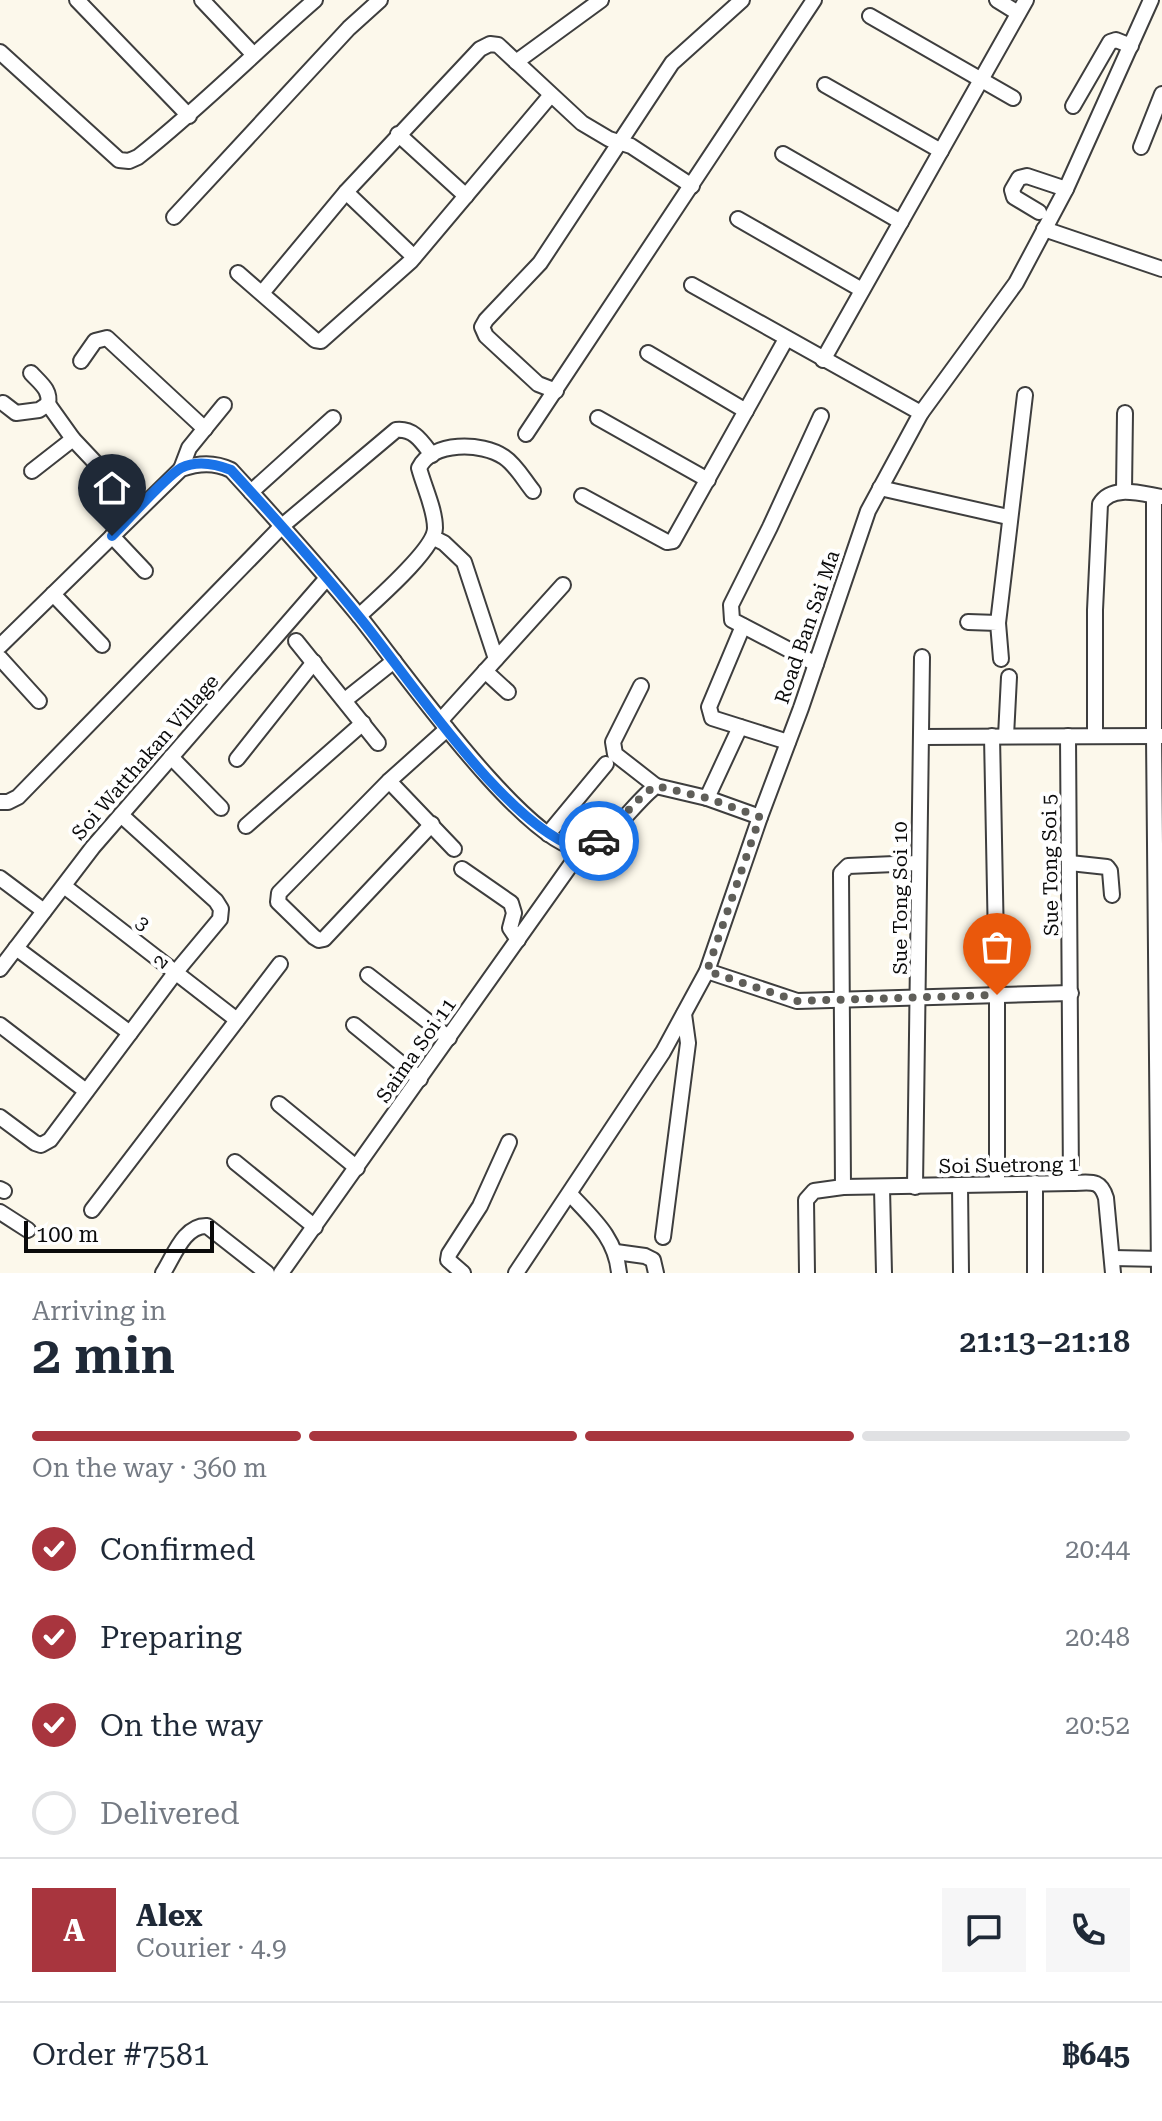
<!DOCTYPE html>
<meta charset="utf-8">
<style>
body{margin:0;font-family:"Roboto Serif",serif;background:#f6f6f7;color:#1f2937;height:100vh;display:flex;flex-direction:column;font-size:30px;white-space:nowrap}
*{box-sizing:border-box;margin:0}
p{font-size:26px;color:#747a83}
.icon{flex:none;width:44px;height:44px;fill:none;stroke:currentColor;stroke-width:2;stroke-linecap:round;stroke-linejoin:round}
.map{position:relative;height:1273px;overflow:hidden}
.side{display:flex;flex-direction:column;background:#fff;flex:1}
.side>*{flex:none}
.scale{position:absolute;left:24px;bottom:20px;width:190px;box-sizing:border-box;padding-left:8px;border:4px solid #0b0b0b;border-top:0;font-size:22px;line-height:28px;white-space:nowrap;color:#0b0b0b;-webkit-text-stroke:6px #fff;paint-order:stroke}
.pin{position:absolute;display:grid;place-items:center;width:68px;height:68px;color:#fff;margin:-82px -34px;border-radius:50% 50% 50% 0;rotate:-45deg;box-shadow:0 0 8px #0007}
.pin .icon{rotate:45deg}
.courier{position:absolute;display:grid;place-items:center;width:80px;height:80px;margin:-40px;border:6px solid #1a73e8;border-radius:50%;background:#fff;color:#222;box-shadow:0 2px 10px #0007}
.head em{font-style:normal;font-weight:600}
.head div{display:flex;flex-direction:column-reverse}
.head{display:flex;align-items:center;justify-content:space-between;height:136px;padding:0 32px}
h1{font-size:52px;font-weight:600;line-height:60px}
.bar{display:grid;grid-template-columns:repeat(4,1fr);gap:12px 8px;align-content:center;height:96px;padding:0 32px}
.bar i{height:10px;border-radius:6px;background:#e0e1e3}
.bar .active{background:#a8353e}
.bar p{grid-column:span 4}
.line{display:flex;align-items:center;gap:20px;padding:0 32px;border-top:2px solid #e0e1e3}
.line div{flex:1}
.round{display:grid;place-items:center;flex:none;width:84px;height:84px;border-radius:0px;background:#f6f6f7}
ol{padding:0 32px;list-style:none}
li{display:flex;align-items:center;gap:24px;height:88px}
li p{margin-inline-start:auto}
li .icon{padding:8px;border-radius:50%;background:#a8353e;color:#fff;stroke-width:4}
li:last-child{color:#747a83}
li i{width:44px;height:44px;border:4px solid #e0e1e3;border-radius:50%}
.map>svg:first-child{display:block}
</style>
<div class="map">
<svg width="1162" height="1273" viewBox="0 0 1162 1273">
<rect width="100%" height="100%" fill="#fcf8eb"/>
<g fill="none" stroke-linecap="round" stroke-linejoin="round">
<g stroke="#3e3e3e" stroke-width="18">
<g id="minor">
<path d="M77,0L189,116"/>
<path d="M202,0L253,54"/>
<path d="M997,0L1018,13"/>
<path d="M870,16L1013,98"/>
<path d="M0,52L119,160L129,161L138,157C200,108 255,52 315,0"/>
<path d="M516,62L601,0"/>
<path d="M825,85L941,151"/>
<path d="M1073,106L1110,42L1116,40L1131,46"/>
<path d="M398,134L466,196"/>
<path d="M1141,147L1162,94"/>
<path d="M783,154L901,222"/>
<path d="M346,192L414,257"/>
<path d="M1039,212L1014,197L1012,190L1019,178L1027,176L1066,189"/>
<path d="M174,217L349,28L380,0"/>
<path d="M738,219L862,290"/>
<path d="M1044,229L1162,269"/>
<path d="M238,273L315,340L321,341L411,261L550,96"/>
<path d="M692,285L921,413"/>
<path d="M262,293L346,192L480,49L490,44L498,45L582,123L609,139L631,146L692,186"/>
<path d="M648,353L746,411"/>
<path d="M823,360L1026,0"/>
<path d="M81,361L95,341L107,338L205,429"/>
<path d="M31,373C40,383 51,390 48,404"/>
<path d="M556,391L538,384L486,336L482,327L486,320L540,263L672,63L742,0"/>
<path d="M3,403L16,413L39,410L48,404L73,439L139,509"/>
<path d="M598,418L708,480"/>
<path d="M526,434L814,0"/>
<path d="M181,469L189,448L224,405"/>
<path d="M32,471L73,439"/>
<path d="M880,488L1008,517"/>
<path d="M1124,491L1125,413"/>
<path d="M251,492L333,418"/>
<path d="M582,496L667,542L673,541L786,339"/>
<path d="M1154,496V736L1159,1273"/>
<path d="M112,536L145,571"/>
<path d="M434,538L444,543L464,562L496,659"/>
<path d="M53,594L102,645"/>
<path d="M359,616C376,600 435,549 435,528C435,509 424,487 419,468C432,441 482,442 504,457C516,465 524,480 533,491"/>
<path d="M968,622L998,623L1001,659"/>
<path d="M998,623L1025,395"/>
<path d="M743,626L709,707L712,718L788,742"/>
<path d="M296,641L378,743"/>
<path d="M0,646L181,469C199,463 214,462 231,470C275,518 318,566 359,616C395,660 530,853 584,849C605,847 637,799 656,786L707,798L760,817"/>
<path d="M0,658L39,701"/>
<path d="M816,664L732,620L731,605L770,527L821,416"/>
<path d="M485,671L508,692"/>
<path d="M641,686L613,742L615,754L656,786"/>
<path d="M345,700L394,661"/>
<path d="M441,720L563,585"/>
<path d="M1095,734V610L1100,504C1112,484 1142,494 1162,497"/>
<path d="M992,736L997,995V1183"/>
<path d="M1006,736L1009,677"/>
<path d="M1068,736L1071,1183"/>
<path d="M923,737L1162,736"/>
<path d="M171,757L221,808"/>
<path d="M237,759L314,662"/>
<path d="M389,781L454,849"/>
<path d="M707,798L740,727"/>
<path d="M0,802H8L18,797L282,526L396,430C414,428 422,442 432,455"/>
<path d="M432,824L324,939L319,940L314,937L278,902L279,893L389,781L447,729"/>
<path d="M246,826L363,723"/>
<path d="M548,834L606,764"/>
<path d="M1070,863L1107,867L1110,871L1112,895"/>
<path d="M462,869L511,903L514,913L510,928L518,940"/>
<path d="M0,878L44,911"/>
<path d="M64,886L237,1020"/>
<path d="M16,948L130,1033"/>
<path d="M0,969L93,847L327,578"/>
<path d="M707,971L797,1001L1071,993"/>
<path d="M368,975L449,1038"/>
<path d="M0,1025L86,1091"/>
<path d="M354,1025L420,1079"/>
<path d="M279,1104L357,1168"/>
<path d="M0,1117L35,1143L41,1145L50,1140L175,973L220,919L221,909L216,901L121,815"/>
<path d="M235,1162L315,1227"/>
<path d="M1035,1183V1273"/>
<path d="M960,1185L961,1273"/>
<path d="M843,1187L841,873L848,866L918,863"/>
<path d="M915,1187L922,657"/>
<path d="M882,1188L884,1273"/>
<path d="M0,1189L4,1191"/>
<path d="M570,1194C593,1219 616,1238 619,1273"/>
<path d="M92,1210L280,964"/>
<path d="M0,1212L28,1230"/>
<path d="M663,1237L688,1043L684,1014"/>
<path d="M616,1252L645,1256L653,1260L656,1273"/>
<path d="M1112,1258L1162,1259"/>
<path d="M163,1273C174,1256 184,1225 207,1226L267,1273"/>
<path d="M281,1273L582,849"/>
<path d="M463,1273L448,1260L449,1254L480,1206L509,1142"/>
<path d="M516,1273L663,1052L707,971L760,817L801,708L868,511L921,413L1016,283L1066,189L1151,0"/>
<path d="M807,1273L806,1200L814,1191L843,1187L1071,1183C1090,1183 1100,1178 1106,1198L1113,1273"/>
</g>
</g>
<use href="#minor" stroke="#fff" stroke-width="14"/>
</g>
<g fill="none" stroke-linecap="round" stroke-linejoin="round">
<path stroke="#5f5e59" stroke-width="8" stroke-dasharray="0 14.4" d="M599,841L645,793L656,786L707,798L760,817L707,971L797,1001L997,995"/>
<path stroke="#1a73e8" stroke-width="10" d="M112,536C129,519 163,479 181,468C197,460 216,464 231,470C275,518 319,567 360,618C409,678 509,831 582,849L599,841"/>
</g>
<g text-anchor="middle" stroke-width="8" stroke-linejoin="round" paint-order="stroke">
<g font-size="20" fill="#0b0b0b" stroke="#fff">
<text transform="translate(807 627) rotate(-71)" y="7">Road Ban Sai Ma</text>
<text transform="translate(145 757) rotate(-49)" y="7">Soi Watthakan Village</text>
<text transform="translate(1050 865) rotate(-91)" y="7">Sue Tong Soi 5</text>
<text transform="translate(900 898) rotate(-90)" y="7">Sue Tong Soi 10</text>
<text transform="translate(143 923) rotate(38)" y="7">3</text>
<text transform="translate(160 961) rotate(-52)" y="7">2</text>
<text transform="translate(416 1050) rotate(-55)" y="7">Saima Soi 11</text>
<text transform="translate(1009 1165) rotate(-1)" y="7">Soi Suetrong 1</text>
</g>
</g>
</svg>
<div class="scale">100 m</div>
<div class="pin" style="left:997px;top:995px;background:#ea580c"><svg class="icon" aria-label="bag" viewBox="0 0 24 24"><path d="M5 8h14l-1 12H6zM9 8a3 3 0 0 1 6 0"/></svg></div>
<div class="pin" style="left:112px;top:536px;background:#1f2937"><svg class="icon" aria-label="home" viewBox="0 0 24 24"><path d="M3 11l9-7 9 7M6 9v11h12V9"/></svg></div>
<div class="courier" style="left:599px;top:841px"><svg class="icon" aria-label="car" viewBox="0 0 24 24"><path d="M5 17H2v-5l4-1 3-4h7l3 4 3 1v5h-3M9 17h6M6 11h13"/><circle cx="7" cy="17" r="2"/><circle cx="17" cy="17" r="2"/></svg></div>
</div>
<section class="side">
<div class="head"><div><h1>2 min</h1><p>Arriving in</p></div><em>21:13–21:18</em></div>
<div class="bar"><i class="active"></i><i class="active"></i><i class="active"></i><i></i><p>On the way · 360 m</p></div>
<ol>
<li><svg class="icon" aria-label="check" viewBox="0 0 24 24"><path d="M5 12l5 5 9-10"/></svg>Confirmed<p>20:44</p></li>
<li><svg class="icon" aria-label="check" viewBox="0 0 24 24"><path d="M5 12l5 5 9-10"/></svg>Preparing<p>20:48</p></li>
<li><svg class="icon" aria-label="check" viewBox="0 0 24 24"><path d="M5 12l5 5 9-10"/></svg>On the way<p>20:52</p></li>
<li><i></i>Delivered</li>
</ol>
<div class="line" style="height:144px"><b class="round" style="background:#a8353e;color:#fff">A</b><div><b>Alex</b><p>Courier · 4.9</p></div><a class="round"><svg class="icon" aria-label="chat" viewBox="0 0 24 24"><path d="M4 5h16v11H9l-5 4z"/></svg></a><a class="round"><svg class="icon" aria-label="phone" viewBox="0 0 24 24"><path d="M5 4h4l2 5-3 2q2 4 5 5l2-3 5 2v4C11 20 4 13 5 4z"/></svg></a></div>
<div class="line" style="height:104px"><div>Order #7581</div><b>฿645</b></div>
</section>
